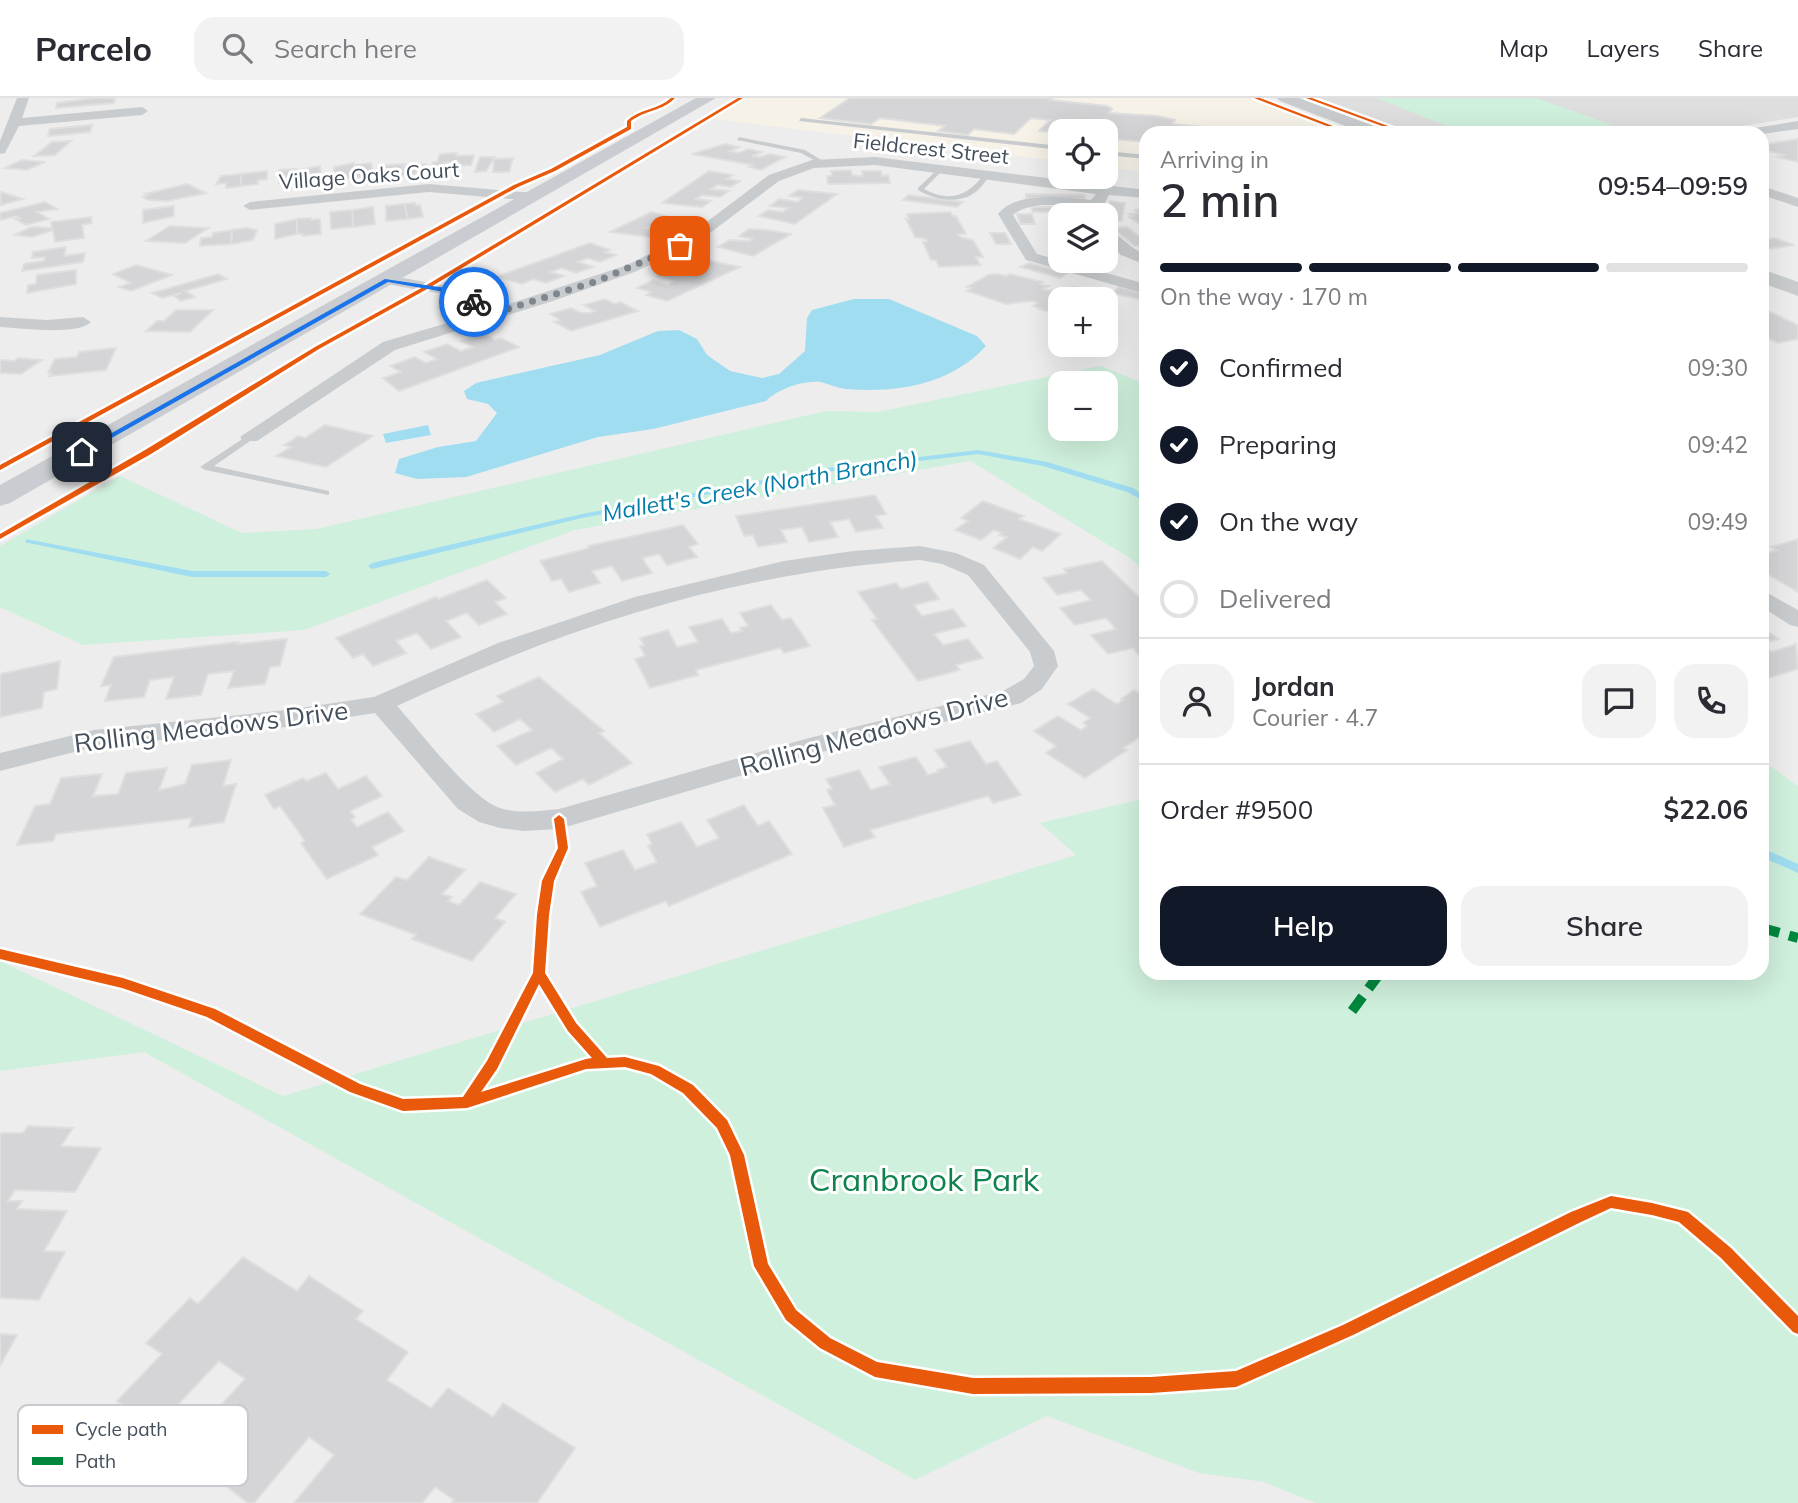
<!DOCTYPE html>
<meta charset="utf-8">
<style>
body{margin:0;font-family:Mulish,sans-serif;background:#f2f2f3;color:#2b2b33;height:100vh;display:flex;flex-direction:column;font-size:26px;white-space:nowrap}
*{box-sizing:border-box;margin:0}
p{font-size:23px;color:#7c7c81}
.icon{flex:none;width:38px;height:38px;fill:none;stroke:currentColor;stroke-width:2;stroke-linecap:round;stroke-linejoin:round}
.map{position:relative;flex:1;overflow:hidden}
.drawer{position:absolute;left:1139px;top:28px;width:630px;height:854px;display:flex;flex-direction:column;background:#fff;border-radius:21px;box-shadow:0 7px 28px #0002}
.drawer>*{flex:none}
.buttons{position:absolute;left:1048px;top:21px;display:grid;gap:14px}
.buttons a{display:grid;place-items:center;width:70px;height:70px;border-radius:14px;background:#fff;box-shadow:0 7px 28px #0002;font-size:35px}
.pin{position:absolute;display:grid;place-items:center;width:60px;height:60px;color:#fff;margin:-30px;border-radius:14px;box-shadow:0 4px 10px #0006}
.courier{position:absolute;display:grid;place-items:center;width:70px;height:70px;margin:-35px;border:5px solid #1a73e8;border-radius:50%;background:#fff;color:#222;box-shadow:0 2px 9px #0007}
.headline em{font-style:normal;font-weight:600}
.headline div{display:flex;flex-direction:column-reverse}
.headline{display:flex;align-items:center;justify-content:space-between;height:119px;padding:0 21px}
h1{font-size:46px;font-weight:600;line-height:52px}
.bar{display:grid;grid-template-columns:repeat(4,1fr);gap:10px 7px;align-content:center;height:84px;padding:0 21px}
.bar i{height:9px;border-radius:5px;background:#e1e1e2}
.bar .current{background:#111827}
.bar p{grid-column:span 4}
.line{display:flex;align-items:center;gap:18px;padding:0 21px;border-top:2px solid #e1e1e2}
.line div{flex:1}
.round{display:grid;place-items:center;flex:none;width:74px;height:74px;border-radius:21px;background:#f2f2f3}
ol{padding:0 21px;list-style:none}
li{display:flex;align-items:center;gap:21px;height:77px}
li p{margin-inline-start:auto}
li .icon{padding:7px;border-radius:50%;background:#111827;color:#fff;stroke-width:4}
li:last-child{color:#7c7c81}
li i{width:38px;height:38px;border:4px solid #e1e1e2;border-radius:50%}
.primary-button{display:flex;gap:14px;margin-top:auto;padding:14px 21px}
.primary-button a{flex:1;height:80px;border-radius:21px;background:#111827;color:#fff;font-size:28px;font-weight:600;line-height:80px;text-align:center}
.primary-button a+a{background:#f2f2f3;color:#2b2b33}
header{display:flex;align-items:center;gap:42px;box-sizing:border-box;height:98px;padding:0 35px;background:#fff;border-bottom:2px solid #e1e1e2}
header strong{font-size:33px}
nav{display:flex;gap:38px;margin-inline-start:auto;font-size:24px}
.search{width:490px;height:63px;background:#f2f2f3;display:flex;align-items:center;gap:18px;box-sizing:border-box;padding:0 24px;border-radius:21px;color:#7c7c81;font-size:26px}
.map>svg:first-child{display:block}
</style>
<header>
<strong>Parcelo</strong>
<div class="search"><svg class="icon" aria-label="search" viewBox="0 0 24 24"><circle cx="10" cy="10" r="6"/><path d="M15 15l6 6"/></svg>Search here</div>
<nav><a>Map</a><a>Layers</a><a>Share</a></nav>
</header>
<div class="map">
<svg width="1798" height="1405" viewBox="0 0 1798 1405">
<rect width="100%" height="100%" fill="#eeeded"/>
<path fill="#f6f2e7" d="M749,0H1250L1342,35H1146V74L1106,69V33H1060V63L713,21Z"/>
<path fill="#dfdedf" d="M1313,0H1798V19L1699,35H1410Z"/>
<g fill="#cff0dc" fill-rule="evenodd">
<path d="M1377,0H1536L1634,35H1464Z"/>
<path d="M1100,268L1146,286V475L1130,460L970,363L575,432L304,532L83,547L0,509V448L120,378L242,435L316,431L826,313L877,314ZM1060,285H1106V331H1060Z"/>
<path d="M1762,662L1798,688V1405H1316L1264,1384L1199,1375L1047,1318L915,1382L144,954L0,973V863L283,998L1076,757L1040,725L1146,700V875H1762Z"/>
</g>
<g fill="#a0ddf1">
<path d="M854,201H889L977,238L986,248C950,287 897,295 846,291C837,290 829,286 820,284C804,282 777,291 766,303L653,331L598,339L466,379L417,381L395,375L399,361L438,349L476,343L497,315L488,306L467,301L464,293L476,285L600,257L658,233L679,232L697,241L707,257L730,273L762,280L779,276L805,253L807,220L812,212Z"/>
<path d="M428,327L431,337L386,345L383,336Z"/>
</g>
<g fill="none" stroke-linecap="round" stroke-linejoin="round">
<g fill="#a0ddf1" fill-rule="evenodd">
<path d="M978,352L1047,364L1133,390L1146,399V404L1127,394L1043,368L978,356L827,374L582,420L372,471L368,468L372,465L582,416L827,370Z"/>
<path d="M26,441L192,473H326L330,476L326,479H192L29,445H26Z"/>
<path d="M1762,750L1798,766V775L1762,759Z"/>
</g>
</g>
<g fill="#d5d5d7" stroke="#dfdfe0" stroke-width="2">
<path d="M94,0H115L114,5L56,10L57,5Z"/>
<path d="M850,0H1053L1050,2L1107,8L1112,11L1109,15L1157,18L1175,22L1172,26L1212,30L1224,35H1146V44L1106,40V33L1060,35L1039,33L1050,22L1031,20L1014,36L974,31L968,37L938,33L945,28L880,20L871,26L820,20Z"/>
<path d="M92,27L90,34L48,38L50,31Z"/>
<path d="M1798,41V64L1777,59L1784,57L1769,53H1762V47Z"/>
<path d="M71,43L55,57L34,58L52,44Z"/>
<path d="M725,46L739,49L730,53L739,55L748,51L762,54L752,58L761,59L770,56L785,59L761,72L749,69L753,67L692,56Z"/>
<path d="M457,55L456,58L474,57L471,67L453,68L455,64L444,65L442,69H431L433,64H437L440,56Z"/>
<path d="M480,59H495L486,73L475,74Z"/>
<path d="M513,60L509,74H493L494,61Z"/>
<path d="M22,62L45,64L27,72L5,70Z"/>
<path d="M354,65L356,80L335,82L334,69Z"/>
<path d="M371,65L373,78L356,80L354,67Z"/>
<path d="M405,66L399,77H389L392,73H383L386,67Z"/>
<path d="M426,66L423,73H417L414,77L399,78L404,67Z"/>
<path d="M320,68L321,81L299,85V72Z"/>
<path d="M295,71L299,72V85H279V72Z"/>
<path d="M851,72L852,77L857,78H863L862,73H881L882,78L888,77L890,85L828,86L827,78H832L831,73Z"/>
<path d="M267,73V81L258,82V86L241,88V76Z"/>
<path d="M709,73L733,77L727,81L740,83L731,89L717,87L711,91L729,93L720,99L702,97L696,101L711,103L702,109L662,105Z"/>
<path d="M241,76V88L226,90V85L216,86L221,78Z"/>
<path d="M187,86L206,95L167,103L149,102L143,99L148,97L145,96Z"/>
<path d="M798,92L837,96L795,126L759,118L768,112L783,114L788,110L770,108L779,101L798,104L802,100L789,98Z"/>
<path d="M0,94H1L23,101L1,107Z"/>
<path d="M1026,96L1084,97L1085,101L1026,100Z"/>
<path d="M908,97L963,104L957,109L903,102Z"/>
<path d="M1110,103L1125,105L1122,123H1107Z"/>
<path d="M45,104L57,111L37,114L49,121L26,127L15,121L20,120L16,118L0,122V115Z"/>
<path d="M415,105L416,108L420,107L423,119L408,121L404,106Z"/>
<path d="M404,106L408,121L386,123V108Z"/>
<path d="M174,108V118L143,125V112Z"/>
<path d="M373,109L375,126L353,129L352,112Z"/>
<path d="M1031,109H1076L1077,114H1033Z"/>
<path d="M1146,111V130H1145L1129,119L1133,118L1129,116L1138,115L1135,112Z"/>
<path d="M352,112L353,129L331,131L330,114Z"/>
<path d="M651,114L684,123L672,130L651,128L647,130L661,133L650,139L610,134Z"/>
<path d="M950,114L953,118H956L966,136H958L960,139L973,142L983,159H976L980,167L939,169L936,162H931L923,144H927L926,141L915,139L906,121H909L907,116Z"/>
<path d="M1017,116H1032L1035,126H1020Z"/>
<path d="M91,119L92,125L82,127L84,140L55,144L53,132L32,139L15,137L31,129L52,130L51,124Z"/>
<path d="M311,120V122L320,121L321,136L303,138V136H297V121Z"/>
<path d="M297,121V136L275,141V126Z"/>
<path d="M170,128L208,130L185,145L146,143Z"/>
<path d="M1127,129L1146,144V147L1135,148L1113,130Z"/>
<path d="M247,130L257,132L253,142L231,146L232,132Z"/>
<path d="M749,131L767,132L791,136L753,158L718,149L730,142L749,143L752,141L739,138Z"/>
<path d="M232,132L231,146L200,148L201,140L212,139L213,135Z"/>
<path d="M990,135H1005L1011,146H996Z"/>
<path d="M1774,140L1794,147L1762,152V142Z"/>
<path d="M590,145L610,152L605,154L616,157L600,164L588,160L578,164L593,169L576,175L561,170L551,174L564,178L546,185L533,181L522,186L496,179Z"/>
<path d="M66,149L64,158L85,155L83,164L22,173L24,166L44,163L45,159L32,160L33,154Z"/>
<path d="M702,161L740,169L667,203L646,197L651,194L637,190L653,182L667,187L674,183L658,178L674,171L690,175L699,172L686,168Z"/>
<path d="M1029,165L1068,175L1060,180L1020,169Z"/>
<path d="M136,167L172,177L131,193L119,189L131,185L113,176Z"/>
<path d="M76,172V186L27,195L28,187L36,186L37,177Z"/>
<path d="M218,176L227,181L185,193L195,199L181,203L174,198L181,195L162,200L152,195Z"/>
<path d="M998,176L1006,178L1010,176L1043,184L1040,186L1049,188L1043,191L1048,193L1075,189L1109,198L1106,200L1116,202L1111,206L1117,207L1106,214V201H1060V217L1039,211L1041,210L1033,208L1038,205L1032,203L1006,206L967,193L972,190L967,189L988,177Z"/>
<path d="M1119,189L1146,196V199L1142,202L1112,195Z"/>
<path d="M605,201L615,206L620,204L638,213L571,233L554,224L560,222L550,216L571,210L581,215H589L595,213L584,207Z"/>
<path d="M1762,210L1798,227V241L1778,245L1762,238Z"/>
<path d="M176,212H213L190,234L146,233L157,223H164Z"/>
<path d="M483,235L495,242L501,240L519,249L399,293L383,280L401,274L390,268L415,259L426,265L437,261L424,254L447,246L461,253L473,249L461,243Z"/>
<path d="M116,250L106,272L49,278L51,275H48L55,261L77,259L79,254Z"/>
<path d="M18,260L42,262L21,276L0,275V262L14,263Z"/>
<path d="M325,327L373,338L326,369L276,358L291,349L284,347L291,343L298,338L305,340Z"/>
<path d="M875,397L886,416L876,418L883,430L856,434L849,421L830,424L838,439L809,444L802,429L781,432L787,444L758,449L753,437L744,438L736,418Z"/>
<path d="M983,403L1024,418L1019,421L1061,436L1042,453L1033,449L1020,461L993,450L1007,439L999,437L1002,435L994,432L981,442L955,432L968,423L961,420Z"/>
<path d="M683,427L698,446L689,449L697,459L667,467L659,456L642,460L652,475L622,483L612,468L592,473L600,485L569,494L561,481L552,483L540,463L589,450L588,448Z"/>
<path d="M1798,441V494L1762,473V457L1777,452L1771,449Z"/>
<path d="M1102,463L1146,506V566L1133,550L1108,556L1091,537L1116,531L1106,520L1075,527L1060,510L1091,502L1081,492L1057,497L1043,480L1067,475L1064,471Z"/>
<path d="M487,482L506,500L495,504L507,516L479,527L467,515L446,523L461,539L431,551L417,535L396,543L406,555L373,568L363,556L353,560L336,540L436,499L438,501Z"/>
<path d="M927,484L939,501L914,507L922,518L953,511L966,528L934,536L943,547L968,541L983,560L956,567L960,572L918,583L872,522L877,521L858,494L896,485L901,491Z"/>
<path d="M771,507L782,522L791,520L810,548L784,555L780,550L696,572L698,577L650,590L635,561L645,558L640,548L644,547L640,540L668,532L677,549L698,544L689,529L722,521L731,535L742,533L740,530L748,528L740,515Z"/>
<path d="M1762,530L1779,541L1762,546Z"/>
<path d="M287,541L280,568L270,569L265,586L228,590L234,573L208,576L201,597L166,601L174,579L150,582L144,599L105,603L111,587L101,588L114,559L238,544L237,546Z"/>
<path d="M1796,546L1798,571L1762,582V547L1772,554Z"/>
<path d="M60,563L57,591L44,594L42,610L0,619V576Z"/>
<path d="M539,579L604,633L599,635L632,665L589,687L583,681L555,694L536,675L563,661L551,650L516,667L497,648L532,632L520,621L494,634L476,616L503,604L497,598Z"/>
<path d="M1093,591L1117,606L1123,602L1121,601L1134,592L1146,599V635L1123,650L1127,652L1085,680L1046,655L1056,648L1034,633L1058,618L1081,632L1087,628L1083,625L1090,620L1068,606Z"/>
<path d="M970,643L986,666L997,663L1021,697L993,705L988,698L870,732L875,739L844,749L823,710L835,707L827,692L832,691L826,681L859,672L871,692L890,686L879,669L916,659L928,677L938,674L937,672L947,669L935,652Z"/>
<path d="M231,662L223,688L236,686L224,724L189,729L192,720L56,736L53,743L17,747L35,708L50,706L61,680L102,676L93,698L118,696L126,675L167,670L159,692L185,686L192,667Z"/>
<path d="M326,675L338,691L366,678L382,698L350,713L355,719L351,722L357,729L388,714L404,733L372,749L378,757L327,781L301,745L305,743L280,708L274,711L265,697L303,680L306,683Z"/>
<path d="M744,707L758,728L769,723L792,756L669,808L666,803L600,829L581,794L597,788L585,765L623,752L635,772L657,764L648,748L652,746L647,736L681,724L697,749L719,740L707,722Z"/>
<path d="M429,759L465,772L442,796L452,799L448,803L459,807L480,784L516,796L495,820L505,824L472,863L412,841L416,837L360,816L396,779L407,782Z"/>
<path d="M28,1028L73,1030L61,1048L101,1050L75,1094L15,1092L8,1103H22L17,1111L67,1113L44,1153L65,1154L39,1202L0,1200V1035H23Z"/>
<path d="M243,1159L297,1193L309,1178L363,1213L356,1221L408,1254L387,1282L431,1310L448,1290L493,1319L503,1305L575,1350L537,1405H452L454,1402L435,1389L422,1405H294L334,1357L309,1339L254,1405H248L213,1378L220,1370L187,1344L245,1281L219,1263L155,1331L117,1303L162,1256L146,1245L190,1200L198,1206Z"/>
<path d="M0,1236L17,1237L0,1268Z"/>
</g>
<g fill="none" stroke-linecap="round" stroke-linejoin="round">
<g fill="#c9ccce" fill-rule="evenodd">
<path d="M801,20L1060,48V52L799,23Z"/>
<path d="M739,39L805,52L826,65L821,66L801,55L737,42Z"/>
<path d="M1106,53L1146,57V61L1106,57Z"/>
<path d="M1762,67L1767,70V72L1762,73Z"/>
<path d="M939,70L944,71L924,91C952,105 966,98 985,76L990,77C985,84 979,93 971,97C956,106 932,101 918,92V90Z"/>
<path d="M250,336L253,337V341L214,368L329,393V397L205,372L200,369Z"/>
</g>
<g fill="#c9ccce" fill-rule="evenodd">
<path d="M17,0H29L22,20L142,9L148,13L142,17L19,28L5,55L0,56V43Z"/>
<path d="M1798,23V31L1762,36L1742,35L1748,31Z"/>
<path d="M875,59L1146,92V100L1109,97L1099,117H1085L1087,110C1065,108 1031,102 1013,117L1037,156L1146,186V196L1026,162L998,116C1018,92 1063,100 1091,102L1096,96L875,67L814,70L779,83L702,141L637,173L553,203L395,252L257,343H243L240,339L383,244L481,215L442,196L381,185L379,182L381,179L387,177L452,189L497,210L627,167L692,135L769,77L812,62Z"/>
<path d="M429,86L534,95L541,99L534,103L429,94L250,112L243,108L250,104Z"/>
<path d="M1762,88L1798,100V109L1762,97Z"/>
<path d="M1106,131C1119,135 1129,150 1146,157V167L1121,157L1106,143Z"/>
<path d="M0,219L47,222L83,219L91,224C77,238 20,230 0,229Z"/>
<path d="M920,448L956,455L984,467L1054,553L1058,568L1042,591L1021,605L814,656L559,731L523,733L500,730L479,724L458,711L375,615L286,629L94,649L0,673V655L94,632L286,612L374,599L498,545L635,499L784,463L853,453ZM920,462L942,466L968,477L1030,554L1034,568L1024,581L1003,593L809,640L559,711C540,713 518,716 500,710C470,700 421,634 397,608C568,528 731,475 920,462Z"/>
<path d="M1762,492L1798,512V529L1790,527L1762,509Z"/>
</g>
<g fill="#c9ccce" fill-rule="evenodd">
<path d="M1277,0H1299L1385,32L1387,35H1364L1280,3Z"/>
<path d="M1762,171L1798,184V198L1762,185Z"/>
</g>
<path fill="#c9cdd1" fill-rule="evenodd" d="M696,0H716L10,405L0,408V387Z"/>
<g stroke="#00873e" stroke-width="10" stroke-dasharray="18 10" stroke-linecap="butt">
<path d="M1762,830L1798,840"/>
<path d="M1352,913L1380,875"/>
</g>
<g stroke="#fff" stroke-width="5">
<g id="cycleway">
<path d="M671,0H675C663,13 645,12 631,23V31L555,73L518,89L0,372V367L514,87L551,71L627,29V23C639,11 658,12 671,0Z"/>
<path d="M738,0H743L429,190L319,251L151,356L0,441V436L145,352L315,249L425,188Z"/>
<path d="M1254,0H1260L1351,35H1345Z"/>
<path d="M1306,0H1312L1407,35H1401Z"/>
<path d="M559,717L564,721L568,750L554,783L549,817L545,875L576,925L607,960L625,959L659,968L693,987L727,1022L744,1057L768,1166L796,1212L830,1240L877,1264L973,1280L1151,1279L1236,1273L1343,1227L1571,1114L1611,1098L1652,1105L1688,1114L1731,1150L1798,1218V1236L1793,1234L1721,1160L1679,1124L1652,1117L1611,1110L1581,1124L1353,1237L1236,1289L1151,1295L973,1296L875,1279L820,1250L786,1222L754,1168L730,1057L717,1030L683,995L651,976L625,969L586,971L467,1010L403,1013L350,994L207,919L122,890L0,861V851L123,880L215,911L360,986L403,1001L463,999L487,963L533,875L537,817L542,783L558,750L554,721ZM539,886L568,933L592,960L586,961L481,994L497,971Z"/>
</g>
</g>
<use href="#cycleway" fill="#e8590c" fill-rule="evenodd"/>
</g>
<path fill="#1a73e8" d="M385,181L446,190L478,204L474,206L444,194L388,184L85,355L78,354Z"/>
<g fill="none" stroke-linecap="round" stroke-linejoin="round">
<path stroke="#7f868e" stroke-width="7" stroke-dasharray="0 12.6" d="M474,204L495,215L597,183L680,148"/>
</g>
<g text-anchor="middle" stroke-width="6" stroke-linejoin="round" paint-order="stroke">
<g font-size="21" fill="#434f5b" stroke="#fff">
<text transform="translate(931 51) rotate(6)" y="7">Fieldcrest Street</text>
<text transform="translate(369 78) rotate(-4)" y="7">Village Oaks Court</text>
</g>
<g font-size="23" font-style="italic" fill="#017ea9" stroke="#fff">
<text transform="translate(760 388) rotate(-10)" y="8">Mallett's Creek (North Branch)</text>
</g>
<g font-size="26" fill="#434f5b" stroke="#fff">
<text transform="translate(211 629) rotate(-7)" y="9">Rolling Meadows Drive</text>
<text transform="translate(874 634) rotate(-15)" y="9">Rolling Meadows Drive</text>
</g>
<g font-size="32" fill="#0e824d" stroke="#fff">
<text x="924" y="1093">Cranbrook Park</text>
</g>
</g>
<rect x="18" y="1307" width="230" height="81" rx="10" fill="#fff" stroke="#c7cace" stroke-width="2"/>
<rect x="32" y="1327" width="31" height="9" fill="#e8590c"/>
<rect x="32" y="1359" width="31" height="8" fill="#00873e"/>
<g font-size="19" fill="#434f5b">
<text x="75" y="1338">Cycle path</text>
<text x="75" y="1370">Path</text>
</g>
</svg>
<div class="buttons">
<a><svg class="icon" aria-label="locate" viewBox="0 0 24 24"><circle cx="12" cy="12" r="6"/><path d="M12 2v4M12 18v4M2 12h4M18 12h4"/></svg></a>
<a><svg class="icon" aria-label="layers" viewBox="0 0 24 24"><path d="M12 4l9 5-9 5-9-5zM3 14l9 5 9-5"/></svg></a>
<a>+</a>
<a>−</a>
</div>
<div class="pin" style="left:680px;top:148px;background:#ea580c"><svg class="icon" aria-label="bag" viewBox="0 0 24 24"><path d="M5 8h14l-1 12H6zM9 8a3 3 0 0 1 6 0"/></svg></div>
<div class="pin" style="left:82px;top:354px;background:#1f2937"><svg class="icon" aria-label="home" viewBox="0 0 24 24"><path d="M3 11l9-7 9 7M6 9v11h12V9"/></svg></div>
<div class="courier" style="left:474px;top:204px"><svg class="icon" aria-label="bike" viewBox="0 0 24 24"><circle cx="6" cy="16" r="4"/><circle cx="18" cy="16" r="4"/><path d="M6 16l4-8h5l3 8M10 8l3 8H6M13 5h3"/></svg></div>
<section class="drawer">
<div class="headline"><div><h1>2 min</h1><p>Arriving in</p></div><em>09:54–09:59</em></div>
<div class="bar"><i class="current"></i><i class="current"></i><i class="current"></i><i></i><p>On the way · 170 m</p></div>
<ol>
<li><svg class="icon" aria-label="check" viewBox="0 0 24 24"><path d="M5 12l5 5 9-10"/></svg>Confirmed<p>09:30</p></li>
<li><svg class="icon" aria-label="check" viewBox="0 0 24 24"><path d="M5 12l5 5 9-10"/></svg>Preparing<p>09:42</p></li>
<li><svg class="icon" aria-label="check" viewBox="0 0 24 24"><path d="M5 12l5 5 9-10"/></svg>On the way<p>09:49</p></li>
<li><i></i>Delivered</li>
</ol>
<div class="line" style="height:126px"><a class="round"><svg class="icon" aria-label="person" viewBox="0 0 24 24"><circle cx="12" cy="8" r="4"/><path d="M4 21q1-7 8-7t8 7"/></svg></a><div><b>Jordan</b><p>Courier · 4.7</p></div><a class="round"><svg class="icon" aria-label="chat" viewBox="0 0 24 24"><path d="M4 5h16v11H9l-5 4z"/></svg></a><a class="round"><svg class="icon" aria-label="phone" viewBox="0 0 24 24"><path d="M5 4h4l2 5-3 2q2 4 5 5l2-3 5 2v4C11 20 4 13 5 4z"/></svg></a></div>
<div class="line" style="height:91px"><div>Order #9500</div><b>$22.06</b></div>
<div class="primary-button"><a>Help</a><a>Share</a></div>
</section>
</div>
